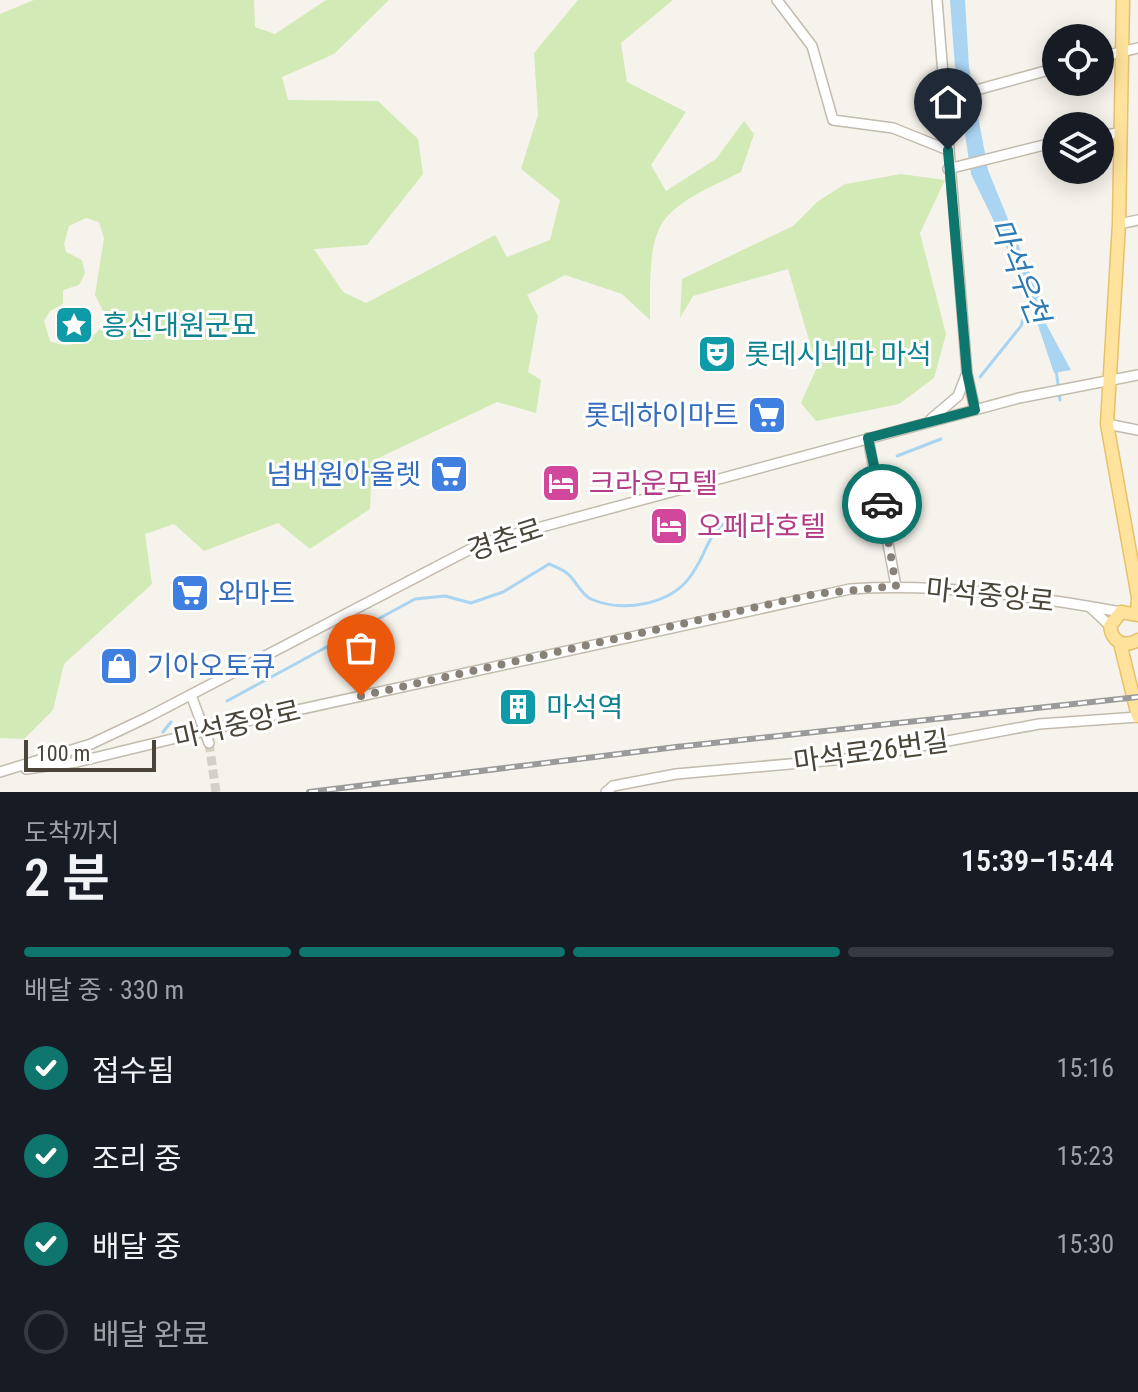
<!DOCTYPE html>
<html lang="ko">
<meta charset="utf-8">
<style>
body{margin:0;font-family:"Roboto Condensed","Noto Sans KR",sans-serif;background:#242831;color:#f1f3f6;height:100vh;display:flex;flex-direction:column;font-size:30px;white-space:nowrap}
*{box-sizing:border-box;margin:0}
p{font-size:26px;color:#9ea1a6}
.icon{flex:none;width:44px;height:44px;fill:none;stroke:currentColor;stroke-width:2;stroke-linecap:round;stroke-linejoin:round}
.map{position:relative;height:792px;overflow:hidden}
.sheet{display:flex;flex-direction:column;background:#171b24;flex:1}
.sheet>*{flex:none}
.tools{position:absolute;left:1042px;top:24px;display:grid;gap:16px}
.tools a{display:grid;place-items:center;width:72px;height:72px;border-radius:50%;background:#171b24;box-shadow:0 4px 20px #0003;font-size:40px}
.scale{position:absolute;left:24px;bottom:20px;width:132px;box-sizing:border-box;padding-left:8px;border:4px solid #4b4439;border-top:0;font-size:22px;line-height:28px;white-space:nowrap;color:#4b4439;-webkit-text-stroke:6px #fff;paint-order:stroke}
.pin{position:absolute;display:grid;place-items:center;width:68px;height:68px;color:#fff;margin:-82px -34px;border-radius:50% 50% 50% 0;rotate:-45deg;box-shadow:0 0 8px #0007}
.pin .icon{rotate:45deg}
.courier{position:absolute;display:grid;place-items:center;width:80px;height:80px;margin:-40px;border:6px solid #0f766e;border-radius:50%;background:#fff;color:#222;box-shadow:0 2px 10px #0007}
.overview em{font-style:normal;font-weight:600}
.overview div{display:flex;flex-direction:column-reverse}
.overview{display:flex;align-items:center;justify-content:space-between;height:136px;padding:0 24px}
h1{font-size:52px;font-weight:600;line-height:60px}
.bar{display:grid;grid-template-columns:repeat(4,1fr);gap:12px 8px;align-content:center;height:96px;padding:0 24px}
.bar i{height:10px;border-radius:6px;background:#363941}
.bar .selected{background:#0f766e}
.bar p{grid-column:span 4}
ol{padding:0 24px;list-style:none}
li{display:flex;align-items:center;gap:24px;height:88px}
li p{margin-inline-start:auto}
li .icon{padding:8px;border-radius:50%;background:#0f766e;color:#fff;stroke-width:4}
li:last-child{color:#9ea1a6}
li i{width:44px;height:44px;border:4px solid #363941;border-radius:50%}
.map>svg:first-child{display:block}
</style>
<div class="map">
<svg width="1138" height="792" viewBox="0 0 1138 792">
<rect width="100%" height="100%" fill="#f6f3ec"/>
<g fill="#d2eab5" fill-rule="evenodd">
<path d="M34,0H254L255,27L275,34L326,0H389L334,54L282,77L288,100L378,101L418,139L423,174L367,245L314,249L343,292L366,303L495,235L507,257L550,240L560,200L521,169L538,115L534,53L578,0H673L621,43L627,82L686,112L651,165L666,191L716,159L744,121L754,134L741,172C717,184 672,202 660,227C648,250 650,294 650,320L622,294L565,275L527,295L538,316L528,372L541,380L536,413L497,402L372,461L370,509L310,549L278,523L204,551L174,524L145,534L152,584L64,664L53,710L24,739L0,738V14ZM86,218L99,222L104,238L95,295L107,319C95,340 72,351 50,341L44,321L50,311L63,304V290L79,285L85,273L82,260L66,252L64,244L69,226Z"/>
<path d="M901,174L945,180L920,233L946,334L934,378L899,404L816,421L801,403L817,367L788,269L693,296L680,318L682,279L793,226L817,202L845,184Z"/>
</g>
<path fill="#a9d4f2" d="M950,0H965L969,67L988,170L1042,303L1046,324L1071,370L1054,373L1024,283L971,174L955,67Z"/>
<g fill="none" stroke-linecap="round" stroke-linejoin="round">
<g stroke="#a9d4f2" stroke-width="3">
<path d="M1056,369L1060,400"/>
<path d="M980,377L1021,326L1029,300"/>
<path d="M897,456L941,439"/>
<path d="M227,701L415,599L445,596L471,603L503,592L549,564C556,567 565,570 570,576C577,583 582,595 591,599C623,613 672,605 692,574C713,543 703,534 740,513"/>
<path d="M163,732L171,722"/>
</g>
<path stroke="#d4d0c8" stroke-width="9" stroke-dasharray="9 4.5" stroke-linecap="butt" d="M209,743L216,792"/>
<g stroke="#c2bbae" stroke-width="12">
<g id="minor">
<path d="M777,0L812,46L833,120L893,128L948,150"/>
<path d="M937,0L967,373L975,410"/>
<path d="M1100,57L1138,48"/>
<path d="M944,99L1056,68"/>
<path d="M1100,136L1118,133"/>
<path d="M948,169L1056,142"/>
<path d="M1119,224L1138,220"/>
<path d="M931,419L958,396L967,373"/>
<path d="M1107,424L1138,430"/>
<path d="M868,438L896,586"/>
<path d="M1090,607L1110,626"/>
<path d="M191,695L209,743"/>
<path d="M26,769L77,762L238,723L850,589C939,583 1033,596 1121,612"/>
<path d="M0,772L91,744L148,717L482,543L1019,398L1138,375"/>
<path d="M606,792L613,786L676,774L857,758L1039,724L1138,717"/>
</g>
</g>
<g stroke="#e6c16a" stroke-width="15">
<g id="major">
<path d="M1123,0L1119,224L1107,424L1138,597L1137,614"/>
<path d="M1138,615L1121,612L1110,626C1112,642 1124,648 1138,640"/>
<path d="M1120,643L1138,716"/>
</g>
</g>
<use href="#minor" stroke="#fff" stroke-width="9"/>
<use href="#major" stroke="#ffe39c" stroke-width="12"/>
<g stroke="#9a9a9a" stroke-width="6">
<path id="rail" d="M309,792L676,747L1138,697"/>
</g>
<use href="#rail" stroke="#fff" stroke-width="3" stroke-dasharray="9" stroke-linecap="butt"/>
</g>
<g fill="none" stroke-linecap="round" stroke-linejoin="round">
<path stroke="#878178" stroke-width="8" stroke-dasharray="0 14.4" d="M361,696L815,594L896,586L882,504"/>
<path stroke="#0f766e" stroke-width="10" d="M882,504L868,438L975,410L967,373L948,150"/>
</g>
<defs>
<g id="sight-square" transform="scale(2)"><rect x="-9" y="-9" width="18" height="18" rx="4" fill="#0f9aa8" stroke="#fff"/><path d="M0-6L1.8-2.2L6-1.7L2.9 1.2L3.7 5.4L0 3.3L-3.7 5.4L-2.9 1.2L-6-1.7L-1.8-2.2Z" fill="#fff"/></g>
<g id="theatre-square" transform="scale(2)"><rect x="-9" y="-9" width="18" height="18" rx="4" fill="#0f9aa8" stroke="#fff"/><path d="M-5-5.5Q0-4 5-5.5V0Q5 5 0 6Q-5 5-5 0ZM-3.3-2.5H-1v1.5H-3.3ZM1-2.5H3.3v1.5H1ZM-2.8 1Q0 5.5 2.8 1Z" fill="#fff"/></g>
<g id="supermarket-square" transform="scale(2)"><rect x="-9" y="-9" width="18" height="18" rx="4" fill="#3f7fe0" stroke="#fff"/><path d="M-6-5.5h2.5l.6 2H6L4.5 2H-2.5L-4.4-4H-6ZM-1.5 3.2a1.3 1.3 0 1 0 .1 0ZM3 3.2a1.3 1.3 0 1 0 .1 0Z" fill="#fff"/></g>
<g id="hotel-square" transform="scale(2)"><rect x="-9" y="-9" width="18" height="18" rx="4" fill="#d1479c" stroke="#fff"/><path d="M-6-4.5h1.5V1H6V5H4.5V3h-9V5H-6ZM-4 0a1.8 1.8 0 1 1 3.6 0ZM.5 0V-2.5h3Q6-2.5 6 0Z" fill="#fff"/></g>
<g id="shop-square" transform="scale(2)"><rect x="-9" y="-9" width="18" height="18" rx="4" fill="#3f7fe0" stroke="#fff"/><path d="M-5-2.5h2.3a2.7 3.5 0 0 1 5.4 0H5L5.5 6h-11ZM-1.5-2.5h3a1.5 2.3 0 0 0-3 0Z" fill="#fff"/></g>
<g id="building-square" transform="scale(2)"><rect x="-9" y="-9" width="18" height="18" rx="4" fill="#0f9aa8" stroke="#fff"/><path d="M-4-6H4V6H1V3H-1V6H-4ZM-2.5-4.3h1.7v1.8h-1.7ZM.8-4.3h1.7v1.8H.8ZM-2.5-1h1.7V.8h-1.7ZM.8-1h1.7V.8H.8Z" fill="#fff"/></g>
</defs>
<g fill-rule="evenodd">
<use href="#sight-square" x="74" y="325"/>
<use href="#theatre-square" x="717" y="354"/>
<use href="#supermarket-square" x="767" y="415"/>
<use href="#supermarket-square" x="449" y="474"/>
<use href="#hotel-square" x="561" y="483"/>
<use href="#hotel-square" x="669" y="526"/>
<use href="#supermarket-square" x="190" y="593"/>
<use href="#shop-square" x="119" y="666"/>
<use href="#building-square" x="518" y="707"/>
</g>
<g text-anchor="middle" stroke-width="6" stroke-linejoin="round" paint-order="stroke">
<g font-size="28" fill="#0d838f" stroke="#fff" text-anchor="start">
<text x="102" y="335">흥선대원군묘</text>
<text x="745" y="364">롯데시네마 마석</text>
<text x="546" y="717">마석역</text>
</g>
<g font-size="28" fill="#366cbe" stroke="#fff" text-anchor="end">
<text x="739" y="425">롯데하이마트</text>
<text x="421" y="484">넘버원아울렛</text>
<text x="218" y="603" text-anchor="start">와마트</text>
<text x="147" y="676" text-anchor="start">기아오토큐</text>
</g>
<g font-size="28" fill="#b23c85" stroke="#fff" text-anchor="start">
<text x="589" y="493">크라운모텔</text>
<text x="697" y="536">오페라호텔</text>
</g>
<g font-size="28" fill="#4b4439" stroke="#fff">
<text transform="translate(505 539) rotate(-18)" y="10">경춘로</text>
<text transform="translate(990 595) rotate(6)" y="10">마석중앙로</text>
<text transform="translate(237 724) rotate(-13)" y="10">마석중앙로</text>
<text transform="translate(871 751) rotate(-8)" y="10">마석로26번길</text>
</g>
<g font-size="30" font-style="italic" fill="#2e7ab2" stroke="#fff">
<text transform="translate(1019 271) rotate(68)" y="10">마석우천</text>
</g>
</g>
</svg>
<div class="tools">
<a><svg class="icon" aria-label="locate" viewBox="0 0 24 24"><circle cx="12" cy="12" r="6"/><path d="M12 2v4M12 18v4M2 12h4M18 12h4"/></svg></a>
<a><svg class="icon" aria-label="layers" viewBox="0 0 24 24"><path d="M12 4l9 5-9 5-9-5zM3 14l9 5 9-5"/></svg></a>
</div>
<div class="scale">100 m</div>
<div class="pin" style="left:361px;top:696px;background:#ea580c"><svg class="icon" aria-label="bag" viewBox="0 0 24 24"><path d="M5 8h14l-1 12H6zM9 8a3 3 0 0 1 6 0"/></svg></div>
<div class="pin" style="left:948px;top:150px;background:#1f2937"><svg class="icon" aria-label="home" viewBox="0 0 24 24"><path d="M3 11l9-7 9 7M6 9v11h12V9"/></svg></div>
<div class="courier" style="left:882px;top:504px"><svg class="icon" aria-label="car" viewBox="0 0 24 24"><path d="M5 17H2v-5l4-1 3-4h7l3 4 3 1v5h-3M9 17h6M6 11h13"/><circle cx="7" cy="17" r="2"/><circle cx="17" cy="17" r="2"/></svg></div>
</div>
<section class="sheet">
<div class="overview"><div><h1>2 분</h1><p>도착까지</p></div><em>15:39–15:44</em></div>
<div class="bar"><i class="selected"></i><i class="selected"></i><i class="selected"></i><i></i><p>배달 중 · 330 m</p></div>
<ol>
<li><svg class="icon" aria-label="check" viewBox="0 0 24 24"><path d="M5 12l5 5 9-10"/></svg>접수됨<p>15:16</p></li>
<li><svg class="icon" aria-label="check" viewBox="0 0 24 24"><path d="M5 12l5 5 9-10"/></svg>조리 중<p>15:23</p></li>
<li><svg class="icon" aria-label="check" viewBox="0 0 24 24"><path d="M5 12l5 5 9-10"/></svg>배달 중<p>15:30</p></li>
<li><i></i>배달 완료</li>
</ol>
</section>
